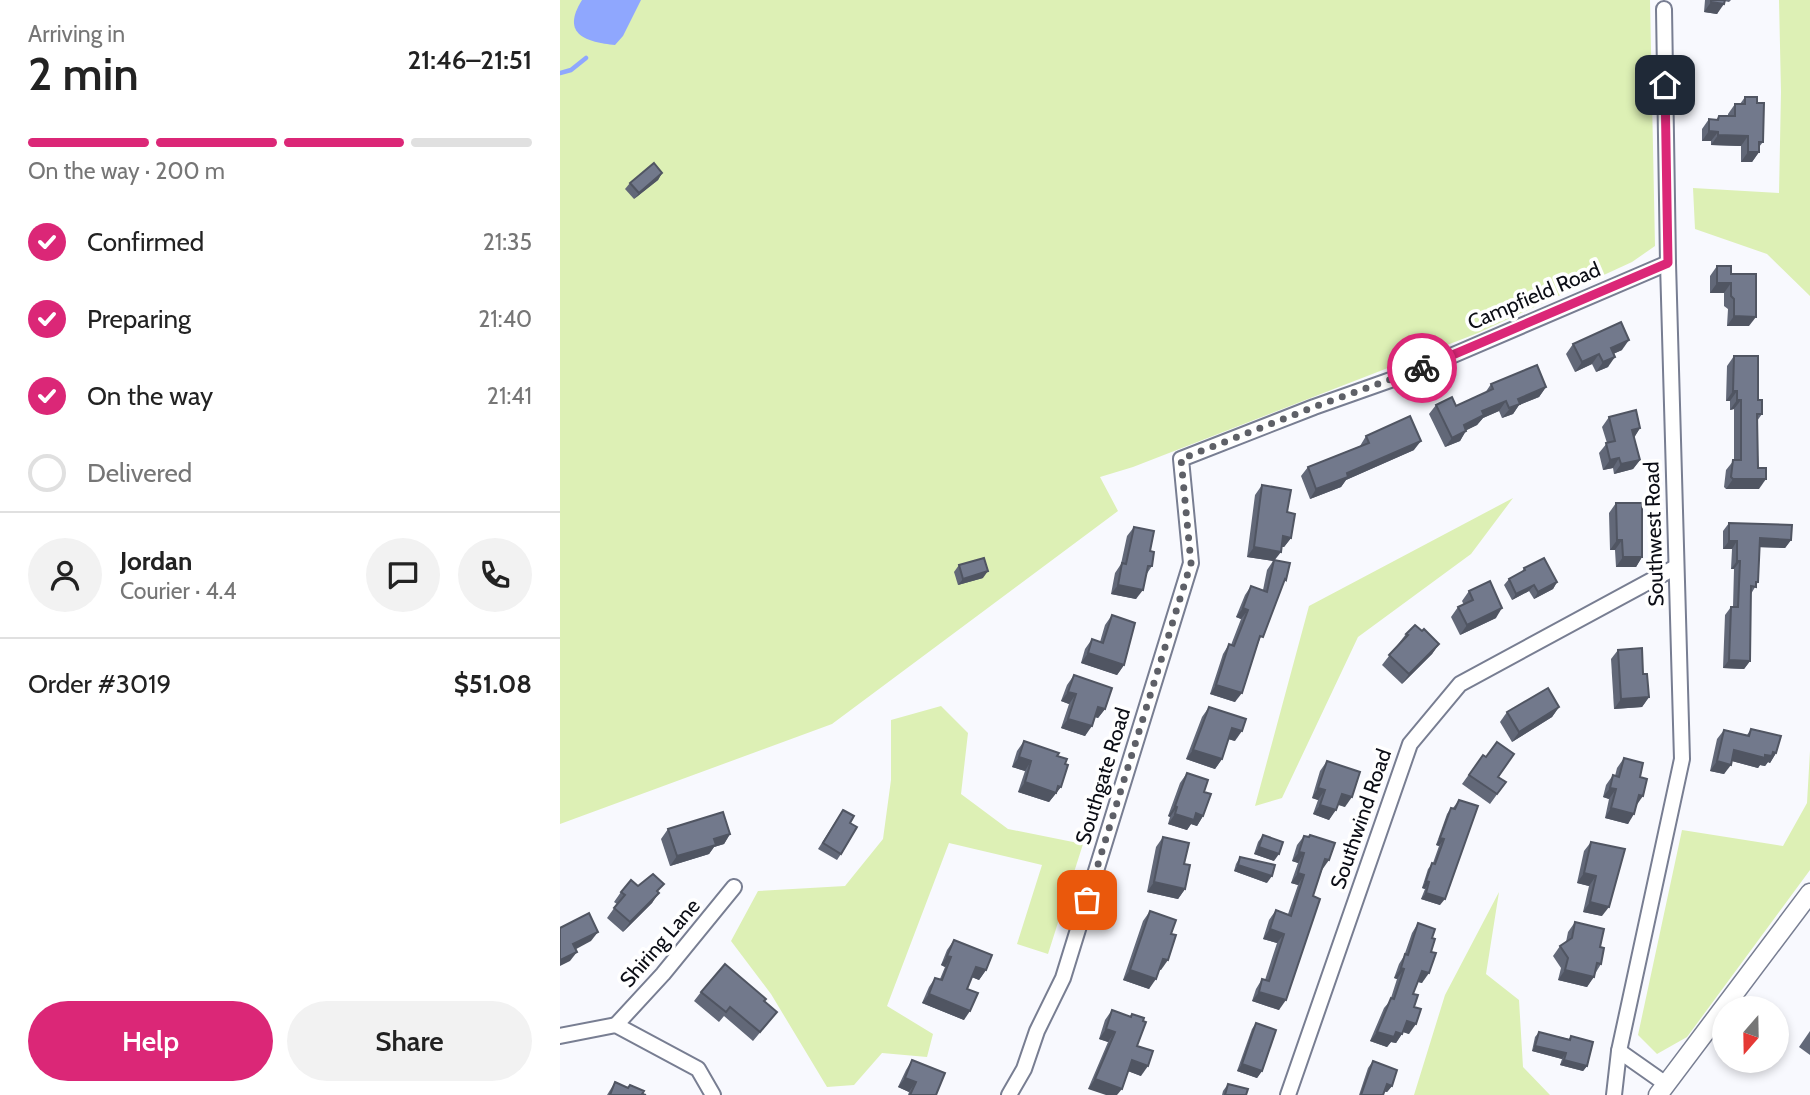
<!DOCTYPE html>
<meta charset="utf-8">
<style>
body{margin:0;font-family:Cabin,sans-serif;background:#f2f2f2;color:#222;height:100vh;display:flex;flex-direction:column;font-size:26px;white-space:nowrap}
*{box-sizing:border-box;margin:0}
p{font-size:23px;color:#767676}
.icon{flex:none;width:38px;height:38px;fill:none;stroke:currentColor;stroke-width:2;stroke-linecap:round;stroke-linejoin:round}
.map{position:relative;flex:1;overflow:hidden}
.side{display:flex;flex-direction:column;background:#fff;width:560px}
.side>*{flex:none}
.needle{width:46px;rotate:200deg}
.tools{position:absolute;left:1152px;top:996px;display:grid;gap:14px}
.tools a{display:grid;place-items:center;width:77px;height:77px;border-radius:50%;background:#fff;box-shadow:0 4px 10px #0003;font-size:35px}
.pin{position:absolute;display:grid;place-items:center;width:60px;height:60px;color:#fff;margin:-30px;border-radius:14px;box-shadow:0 4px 10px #0006}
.courier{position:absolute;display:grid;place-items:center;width:70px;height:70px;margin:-35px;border:5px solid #db2777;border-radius:50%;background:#fff;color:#222;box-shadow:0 2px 9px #0007}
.headline em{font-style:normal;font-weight:600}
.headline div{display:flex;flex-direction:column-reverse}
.headline{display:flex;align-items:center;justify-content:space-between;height:119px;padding:0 28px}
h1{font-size:46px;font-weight:600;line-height:52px}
.bar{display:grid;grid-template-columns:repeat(4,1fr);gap:10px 7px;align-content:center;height:84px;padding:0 28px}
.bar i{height:9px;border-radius:5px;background:#e0e0e0}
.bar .active{background:#db2777}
.bar p{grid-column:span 4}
.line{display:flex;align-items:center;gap:18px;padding:0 28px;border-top:2px solid #e0e0e0}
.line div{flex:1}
.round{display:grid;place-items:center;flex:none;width:74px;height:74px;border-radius:37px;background:#f2f2f2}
ol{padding:0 28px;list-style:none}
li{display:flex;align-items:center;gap:21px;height:77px}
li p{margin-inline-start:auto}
li .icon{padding:7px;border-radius:50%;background:#db2777;color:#fff;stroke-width:4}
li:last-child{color:#767676}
li i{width:38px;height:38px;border:4px solid #e0e0e0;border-radius:50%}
.action{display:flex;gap:14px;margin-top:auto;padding:14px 28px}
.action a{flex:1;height:80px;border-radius:42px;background:#db2777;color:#fff;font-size:28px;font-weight:600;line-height:80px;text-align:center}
.action a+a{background:#f2f2f2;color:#222}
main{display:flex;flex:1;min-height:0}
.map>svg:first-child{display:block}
</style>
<main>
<section class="side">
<div class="headline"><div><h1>2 min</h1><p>Arriving in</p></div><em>21:46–21:51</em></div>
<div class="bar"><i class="active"></i><i class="active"></i><i class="active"></i><i></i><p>On the way · 200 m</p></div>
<ol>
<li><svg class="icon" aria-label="check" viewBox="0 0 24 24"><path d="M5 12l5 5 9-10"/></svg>Confirmed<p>21:35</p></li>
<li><svg class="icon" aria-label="check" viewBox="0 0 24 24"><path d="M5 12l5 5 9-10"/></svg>Preparing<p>21:40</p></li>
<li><svg class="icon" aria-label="check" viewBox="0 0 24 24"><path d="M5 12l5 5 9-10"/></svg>On the way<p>21:41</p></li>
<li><i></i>Delivered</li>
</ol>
<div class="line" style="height:126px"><a class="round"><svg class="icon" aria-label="person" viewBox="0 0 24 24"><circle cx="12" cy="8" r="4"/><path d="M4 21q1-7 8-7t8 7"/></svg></a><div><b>Jordan</b><p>Courier · 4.4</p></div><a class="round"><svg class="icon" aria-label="chat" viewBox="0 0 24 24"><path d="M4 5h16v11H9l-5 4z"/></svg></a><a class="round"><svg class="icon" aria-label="phone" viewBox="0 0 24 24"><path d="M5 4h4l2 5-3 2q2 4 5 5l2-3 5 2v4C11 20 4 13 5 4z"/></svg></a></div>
<div class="line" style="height:91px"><div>Order #3019</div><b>$51.08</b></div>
<div class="action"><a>Help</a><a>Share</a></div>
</section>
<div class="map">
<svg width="1250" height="1095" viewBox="0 0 1250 1095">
<rect width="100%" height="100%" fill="#f8f9fe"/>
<g fill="#ddf0b5">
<path d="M0,0H1090L1095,246L1072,262L918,333L573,467L540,477L558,511L272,724L0,824Z"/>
<path d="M1219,0H1250V296L1207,254L1135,229L1133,188L1219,193L1221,92Z"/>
<path d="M953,498L911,554L798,637L722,798L695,806L749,606Z"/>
<path d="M381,706L408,733L401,794L448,829L523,844L488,954L457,944L482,865L389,843L327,1006L373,1034L367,1057L322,1053L294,1085L267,1087L211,994L171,941L198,891L285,886L323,839L331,780V720Z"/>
<path d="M1250,751V870L1127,1037L1097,1054L1078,1035L1122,830L1223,846L1247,803Z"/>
<path d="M939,892L926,974L959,1000L963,1067L990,1095H854L885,995Z"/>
</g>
<path fill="#8fa7fe" d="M22,0H81L63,36L55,45C27,42 0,35 22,0Z"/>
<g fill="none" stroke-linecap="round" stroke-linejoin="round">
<path stroke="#8fa7fe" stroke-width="4.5" d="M0,73L11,70L26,58"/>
<g stroke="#787e92" stroke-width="18">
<g id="minor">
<path d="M56,1025L103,974L174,887"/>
<path d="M0,1036L56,1025L138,1069L153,1095"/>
<path d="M1059,1051L1106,1084"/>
<path d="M449,1095L464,1069L477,1031L503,978L631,563L621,459L754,407L856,371L1108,263"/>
<path d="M728,1095L850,744L900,684L1116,567"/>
<path d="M1054,1095L1059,1051L1122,759L1108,263L1104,9"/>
</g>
</g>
<g stroke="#787e92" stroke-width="21">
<path id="tertiary" d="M1098,1095L1250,893"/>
</g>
<use href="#minor" stroke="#fff" stroke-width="14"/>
<use href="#tertiary" stroke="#fff" stroke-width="18"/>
</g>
<g fill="#626878">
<path d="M1145,0H1171L1169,2L1164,1L1157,14L1144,12Z"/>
<path d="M1185,97L1197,103L1203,142L1199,147V152L1192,162H1181V146L1151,145V141H1142V129L1149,119L1156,120L1159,116H1168V114L1175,104H1180Z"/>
<path d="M102,173L98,180L74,199L65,189L70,183Z"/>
<path d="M1157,266L1171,274L1189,326H1167L1168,309L1164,306V293H1150V276Z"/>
<path d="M1013,344L1062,350L1053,354L1048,367L1036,372L1032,364L1015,372L1006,354Z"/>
<path d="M1174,356L1198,400L1202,414L1197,421L1199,489H1166L1164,487L1166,470L1174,460V409L1170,410V401H1166L1167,366Z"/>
<path d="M931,384L986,387L979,397L959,405L953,414L942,418L939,411L923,418L917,425L906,430L900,441L885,447L869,414L876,405L896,406L925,393Z"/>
<path d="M1049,417L1080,428L1074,437L1080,460L1073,469L1054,474L1053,468L1043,470L1039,453L1047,443L1042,427Z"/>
<path d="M806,436L854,450L786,480L781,487L750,499L741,476L748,467L800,446Z"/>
<path d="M702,485L727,512L731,538L724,547H721L714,560L722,586L697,646L675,702L650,694L663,654L669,644L671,645L681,619L676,617L685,595L691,586L703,590L707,570L713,561L687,557L695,495Z"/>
<path d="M1056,503L1082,557L1076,567H1056L1055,550H1050L1049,513Z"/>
<path d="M1169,523L1231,540L1225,548L1199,547L1198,582L1191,594L1190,661L1184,669L1163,668L1165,615L1171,607H1173L1174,569H1171L1172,549H1163V531Z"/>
<path d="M574,527L590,551L592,566L586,575L576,599L551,594L555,573L561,564L567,536Z"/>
<path d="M399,565L423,578L398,585L394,572Z"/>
<path d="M964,568L997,582L993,589L974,599L969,591L952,600L944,585L949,579L962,572Z"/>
<path d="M909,591L936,618L900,635L891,617L898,607L904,605L902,601Z"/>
<path d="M552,615L564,665L557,675L521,663L525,649L532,639L540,642L545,625Z"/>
<path d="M846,634L879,644L872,654L842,684L822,665Z"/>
<path d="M1058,650L1083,674L1089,697L1082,707L1054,709L1051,659Z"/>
<path d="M514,675L545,709L538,718L535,717L525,736L501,728L509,704L501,701L507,685Z"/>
<path d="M649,707L675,741L668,739L662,759L655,769L626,759L642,717Z"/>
<path d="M999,707L992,717L952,742L940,722L947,712Z"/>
<path d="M1191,729L1216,753L1210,763L1208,762L1205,766L1200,765L1198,768L1172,761L1164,774L1150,771L1157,739L1164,730L1187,735Z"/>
<path d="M464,741L497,756L505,764L501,787L489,802L458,792L465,771L452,767L457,751Z"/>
<path d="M923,755L926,757L938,777L946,782L930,804L902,784Z"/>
<path d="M1064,758L1080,777L1076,806L1068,824L1045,818L1049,799L1043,797L1046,785L1053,775L1055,776L1057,768Z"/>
<path d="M767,761L785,807L778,805L769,820L753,814L758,800L752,798L760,771Z"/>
<path d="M627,773L644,792L643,816L637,826L631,824L627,830L608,824L610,817L608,816L620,783Z"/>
<path d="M899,800L880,905L861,899L865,889L862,888L868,869L873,863L879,846L876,845L887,814L891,808H893Z"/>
<path d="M279,816L290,823L281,854L277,860L258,849Z"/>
<path d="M108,829L170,834L164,844L154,847L149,854L110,866L101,839Z"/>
<path d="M703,835L714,861L694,854L698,842Z"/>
<path d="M750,835L762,870L753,896L719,1010L692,1001L696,989L702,979L705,980L717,943L703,939L709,920L716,910L728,914L738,885L731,883L738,863L732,861L737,845L744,836L748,837Z"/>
<path d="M603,837L624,864L625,889L618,899L587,892L596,847Z"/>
<path d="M1031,842L1042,916L1023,912L1029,886L1017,883L1024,851Z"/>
<path d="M680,857L707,883L674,871L676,864Z"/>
<path d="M78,886L98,892L92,903L63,932L47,918L57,904L54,902L61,892Z"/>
<path d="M590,911L601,970L599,969L589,989L563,980L583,921Z"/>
<path d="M1015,922L1040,947L1041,964L1027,987L998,980L1001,968L993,956L1000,946L1006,942L1008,932Z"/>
<path d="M858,923L872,938L862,983L858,982L853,994L854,1007L849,1034L843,1032L836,1043L831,1042L827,1047L810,1041L824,1008L830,1001L837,979L834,978L839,964L844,956L852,933Z"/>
<path d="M394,940L426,970L419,980L412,977L407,989L404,1020L362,1003L369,987L375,978L380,979L385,967L381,965L387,950Z"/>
<path d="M141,992L204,1001L217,1012L193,1041L164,1016L159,1022L134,1001Z"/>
<path d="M552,1010L570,1017L572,1014L581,1076L568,1071L528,1089L548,1042L539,1039L545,1020Z"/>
<path d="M696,1023L702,1071L697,1078L677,1071L692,1029Z"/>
<path d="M1250,1031V1055L1239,1047Z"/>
<path d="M979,1032L1009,1039L1011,1036L1027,1066L1023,1071L1000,1065L1002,1059L972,1051L975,1037Z"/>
<path d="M352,1060L376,1095H348L349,1092L338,1087L346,1070Z"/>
<path d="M813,1061L832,1086L827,1092L824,1091L823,1095H799L808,1068Z"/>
<path d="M55,1082L68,1088L70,1085L86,1095H47Z"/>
<path d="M668,1084L686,1095H662L663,1091Z"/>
</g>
<g fill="#505562">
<path d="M1151,2L1164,4L1157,14L1144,12Z"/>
<path d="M1149,131L1158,132L1151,141H1142Z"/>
<path d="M1158,135L1188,136L1181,146L1151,145Z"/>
<path d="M1188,152H1199L1192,162H1181Z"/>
<path d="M102,173L98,180L74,199L79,193Z"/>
<path d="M1157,283H1171L1164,293H1150Z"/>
<path d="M1174,316L1196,317L1189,326H1167Z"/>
<path d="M1069,340L1062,350L1044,358L1051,348Z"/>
<path d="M1039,354L1032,364L1015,372L1022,362Z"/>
<path d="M1055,357L1048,367L1036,372L1043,362Z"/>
<path d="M986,387L979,397L959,405L953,414L942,418L958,399Z"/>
<path d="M1173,391H1177L1170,401H1166Z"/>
<path d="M1177,400H1181L1174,409L1170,410Z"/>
<path d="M946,401L939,411L923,418L917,425L897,435L904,425L922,411Z"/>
<path d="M1080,428L1074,438L1072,430Z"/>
<path d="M906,431L900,441L885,447L892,438Z"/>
<path d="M861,441L854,450L786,480L781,487L750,499L756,489L787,473Z"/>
<path d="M1059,458L1053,468L1043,470L1050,460Z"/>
<path d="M1080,460L1073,469L1054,474L1061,464Z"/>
<path d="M1173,479H1206L1199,489H1166Z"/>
<path d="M723,536L731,538L724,547L716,546Z"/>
<path d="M1200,538L1231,540L1225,548L1194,547Z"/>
<path d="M1057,540H1062L1055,550H1050Z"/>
<path d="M1169,541H1177L1172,549H1163Z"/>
<path d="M694,547L721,552L714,561L687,557Z"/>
<path d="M1063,557H1082L1076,567H1056Z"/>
<path d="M1177,561H1180L1174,569H1171Z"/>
<path d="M428,571L423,578L398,585L403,579Z"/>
<path d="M997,582L993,589L974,599L978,592Z"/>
<path d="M558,585L583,590L576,599L551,594Z"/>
<path d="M974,585L969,591L952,600L956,594Z"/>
<path d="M683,608L688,610L681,619L676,617Z"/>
<path d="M942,608L936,618L900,635L907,625Z"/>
<path d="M879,644L872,654L842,684L849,674Z"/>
<path d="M528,653L564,665L557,675L521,663Z"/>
<path d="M1169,660L1190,661L1184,669L1163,668Z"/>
<path d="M656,685L682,693L675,702L650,694Z"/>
<path d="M508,692L516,694L509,704L501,701Z"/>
<path d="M1089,697L1082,707L1054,709L1061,699Z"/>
<path d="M538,707L545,709L538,718L532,716Z"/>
<path d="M999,707L992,717L952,742L959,732Z"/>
<path d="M508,719L532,726L525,736L501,728Z"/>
<path d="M672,728L682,731L675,741L665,738Z"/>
<path d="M633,750L662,759L655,769L626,759Z"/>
<path d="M1174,750L1213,752L1216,753L1210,763L1208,762L1205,766L1200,765L1198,768L1168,760Z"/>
<path d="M459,757L471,761L465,771L452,767Z"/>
<path d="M1157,761L1171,765L1164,774L1150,771Z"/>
<path d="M465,782L498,786L501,787L489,802L458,792Z"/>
<path d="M758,788L765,790L758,800L752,798Z"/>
<path d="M1050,788L1056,789L1049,799L1043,797Z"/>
<path d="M782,794L792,797L785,807L775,803Z"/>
<path d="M1079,795L1083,796L1076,806Z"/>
<path d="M760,805L776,810L769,820L753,814Z"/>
<path d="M615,806L617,807L610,817L608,816Z"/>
<path d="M1051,808L1074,814L1068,824L1045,818Z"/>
<path d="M636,813L643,816L637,826L631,824L627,830L608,824L615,814Z"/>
<path d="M170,834L164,844L154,847L149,854L110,866L117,856L154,839Z"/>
<path d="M880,838L884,839L879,846L876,845Z"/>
<path d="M699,847L719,854L714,861L694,854Z"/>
<path d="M739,852L744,853L738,863L732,861Z"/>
<path d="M765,859L769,860L762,870L758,869Z"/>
<path d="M678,865L712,876L707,883L674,871Z"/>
<path d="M738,873L744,875L738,885L731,883Z"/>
<path d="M1024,873L1036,876L1029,886L1017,883Z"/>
<path d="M866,881L869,882L865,889L862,888Z"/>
<path d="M594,882L625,889L618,899L587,892Z"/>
<path d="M99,893L92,903L63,932L70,922Z"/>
<path d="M866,893L885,899L880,905L861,899Z"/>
<path d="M1030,902L1049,907L1042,916L1023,912Z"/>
<path d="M710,929L724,934L717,943L703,939Z"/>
<path d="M38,932L31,941L7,954L13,944Z"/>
<path d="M17,952L10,961L0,966V960Z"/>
<path d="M387,956L391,957L385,967L381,965Z"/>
<path d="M603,959L608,960L601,970L596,968Z"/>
<path d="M416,967L426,970L419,980L409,976Z"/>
<path d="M841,968L844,969L837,979L834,978Z"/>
<path d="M570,970L596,979L589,989L563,980Z"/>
<path d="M1005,970L1034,977L1027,987L998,980Z"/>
<path d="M862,971L869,973L862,983L855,981Z"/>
<path d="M699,992L726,1000L719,1010L692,1001Z"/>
<path d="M369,994L410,1011L404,1020L362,1003Z"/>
<path d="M847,1021L856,1024L849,1034L840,1031Z"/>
<path d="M546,1029L555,1032L548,1042L539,1039Z"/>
<path d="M817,1032H836L842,1034L836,1043L831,1042L827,1047L810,1041Z"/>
<path d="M975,1046L1006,1053L1002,1059L972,1051Z"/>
<path d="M572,1060L588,1066L581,1076L565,1070Z"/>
<path d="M1004,1060L1027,1066L1023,1071L1000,1065Z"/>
<path d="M682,1064L702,1071L697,1078L677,1071Z"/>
<path d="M345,1078L356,1082L349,1092L338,1087Z"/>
<path d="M535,1079L562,1089L557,1095H546L528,1089Z"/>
<path d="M827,1084L832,1086L827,1092L822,1091Z"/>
</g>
<g fill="#72798c" stroke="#505562" stroke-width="2">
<path d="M1151,0H1165L1164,4L1151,2Z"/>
<path d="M1185,97H1197V103H1204L1203,142H1199V152H1188V136L1158,135V132L1149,131V119L1158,120L1159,116H1175V104H1185Z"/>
<path d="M94,163L102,173L79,193L70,183Z"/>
<path d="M1157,266H1171V274H1196V317L1174,316V299L1171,296V283H1157Z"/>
<path d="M1061,322L1069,340L1051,348L1055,357L1043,362L1039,354L1022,362L1013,344Z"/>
<path d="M1174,356H1198V400H1202V414H1197L1198,468H1206V479H1173L1171,477L1173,460H1181V400H1177V391H1173Z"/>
<path d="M977,365L986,387L958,399L960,404L949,408L946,401L922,411L924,415L904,425L906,431L892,438L876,405L892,397L896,406L933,389L931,384Z"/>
<path d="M1076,410L1080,428L1072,430L1080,460L1061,464L1059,458L1050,460L1046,443L1055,441L1049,417Z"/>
<path d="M850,416L861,441L787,473L788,477L756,489L748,467L809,443L806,436Z"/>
<path d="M702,485L731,490L727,512L735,514L731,538L723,536L721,552L694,547Z"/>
<path d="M1056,503H1082V557H1063L1062,540H1057Z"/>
<path d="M1169,523L1232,525L1231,540L1200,538L1198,582H1196V587L1191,586L1190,661L1169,660L1171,607H1178L1180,561H1177V541H1169Z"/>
<path d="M574,527L594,531L590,551L594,552L592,566H588L583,590L558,585L562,563L566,564Z"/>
<path d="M424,558L428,571L403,579L399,565Z"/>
<path d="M984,558L997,582L978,592L974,585L956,594L949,579L965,570L964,568Z"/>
<path d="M714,560L730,563L726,580L725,579L703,637L700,636L682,693L656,685L669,644L674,646L688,610L683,608L691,586L707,592Z"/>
<path d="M930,581L942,608L907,625L898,607L913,600L909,591Z"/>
<path d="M552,615L575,623L564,665L528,653L532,639L543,643Z"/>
<path d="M855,625L862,631L864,629L879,644L849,674L829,655L848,635L846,634Z"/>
<path d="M1082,648L1083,674H1087L1089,697L1061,699L1058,650Z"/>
<path d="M514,675L552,688L545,709L538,707L532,726L508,719L516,694L508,692Z"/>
<path d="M988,688L999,707L959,732L947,712Z"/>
<path d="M649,707L686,719L682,731L672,728L662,759L633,750Z"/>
<path d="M1191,729L1221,736L1216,753L1213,752L1212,756L1205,755V758L1174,750L1171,765L1157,761L1164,730L1189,736Z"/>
<path d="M464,741L499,753L497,756L507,759L505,764L508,765L501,787L498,786L496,793L465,782L471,761L459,757Z"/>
<path d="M937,742L954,754L938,777L946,782L937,794L909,775L923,755L926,757Z"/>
<path d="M1064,758L1083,763L1080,777L1087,779L1083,796L1079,795L1074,814L1051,808L1056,789L1050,788L1053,775L1059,777Z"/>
<path d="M767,761L800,772L792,797L782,794L776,810L760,805L765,790L758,788Z"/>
<path d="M627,773L648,780L644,792L651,794L643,816L636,813L634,820L615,814L617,807L615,806Z"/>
<path d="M899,800L918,806L885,899L866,893L869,882L866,881L872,863L875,864L884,839L880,838L891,808L895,809Z"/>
<path d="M283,810L294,816L290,823L297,827L281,854L263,843Z"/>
<path d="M163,812L170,834L154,839L156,845L117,856L108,829Z"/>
<path d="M703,835L723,842L719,854L699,847Z"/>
<path d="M750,835L775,843L769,860L765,859L753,896L760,899L726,1000L699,992L702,979L709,981L724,934L710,929L716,910L731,916L744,875L738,873L744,853L739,852L744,836L749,837Z"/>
<path d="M603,837L629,843L624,864L630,865L625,889L594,882Z"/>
<path d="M1031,842L1065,849L1049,907L1030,902L1036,876L1024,873Z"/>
<path d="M680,857L715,865L712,876L678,865Z"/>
<path d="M93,874L104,884L97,891L99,893L70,922L54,908L65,895L61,892L71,880L78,886Z"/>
<path d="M590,911L616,920L611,934L616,935L608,960L603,959L596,979L570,970Z"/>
<path d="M29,913L38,932L13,944L17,952L0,960V928Z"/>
<path d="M1015,922L1044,929L1040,947L1044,948L1041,964L1037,963L1034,977L1005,970L1008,958L1000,946L1012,938Z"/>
<path d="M858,923L875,929L872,938L875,939L871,952L876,953L869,973L862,971L853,994L858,995L854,1007L861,1009L856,1024L847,1021L842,1034L836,1032L834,1037L817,1032L831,998L834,999L844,969L841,968L845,954L848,955Z"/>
<path d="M394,940L432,955L426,970L416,967L407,989L418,993L410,1011L369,994L375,978L382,980L391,957L387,956Z"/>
<path d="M165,964L206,999L204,1001L217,1012L200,1032L170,1007L166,1012L141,992Z"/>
<path d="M552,1010L571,1017L572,1014L584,1018L583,1021L586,1022L577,1046L593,1051L588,1066L572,1060L562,1089L535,1079L555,1032L546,1029Z"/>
<path d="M696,1023L716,1030L702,1071L682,1064Z"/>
<path d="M979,1032L1010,1040L1011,1036L1033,1042L1027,1066L1004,1060L1006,1053L975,1046Z"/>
<path d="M352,1060L385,1073L376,1095H350L356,1082L345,1078Z"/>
<path d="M813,1061L837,1070L832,1086L827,1084L823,1095H801Z"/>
<path d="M55,1082L68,1088L70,1085L84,1091L82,1094L86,1095H50Z"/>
<path d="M668,1084L688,1089L686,1095H665Z"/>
</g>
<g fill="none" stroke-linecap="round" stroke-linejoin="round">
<path stroke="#5e6067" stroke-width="7" stroke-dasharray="0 12.6" d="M527,900L631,563L621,459L754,407L862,368"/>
<path stroke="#db2777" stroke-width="9" d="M862,368L1108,263L1105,85"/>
</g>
<g text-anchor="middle" stroke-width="7" stroke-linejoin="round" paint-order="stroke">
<g font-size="21" fill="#0b0d15" stroke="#fff">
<text transform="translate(974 296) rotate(-23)" y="7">Campfield Road</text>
<text transform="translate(1094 534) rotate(-92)" y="7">Southwest Road</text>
<text transform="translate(543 776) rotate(-73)" y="7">Southgate Road</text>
<text transform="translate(801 819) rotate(-71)" y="7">Southwind Road</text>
<text transform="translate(100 943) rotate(-49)" y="7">Shiring Lane</text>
</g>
</g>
</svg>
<div class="tools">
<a><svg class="needle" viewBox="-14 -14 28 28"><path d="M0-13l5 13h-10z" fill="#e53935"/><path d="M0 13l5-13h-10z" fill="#767676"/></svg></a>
</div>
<div class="pin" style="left:527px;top:900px;background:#ea580c"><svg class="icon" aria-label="bag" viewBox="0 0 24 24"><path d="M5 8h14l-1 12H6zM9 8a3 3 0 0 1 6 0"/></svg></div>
<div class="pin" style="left:1105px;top:85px;background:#1f2937"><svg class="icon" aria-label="home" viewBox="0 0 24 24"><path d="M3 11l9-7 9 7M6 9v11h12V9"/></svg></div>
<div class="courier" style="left:862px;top:368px"><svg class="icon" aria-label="bike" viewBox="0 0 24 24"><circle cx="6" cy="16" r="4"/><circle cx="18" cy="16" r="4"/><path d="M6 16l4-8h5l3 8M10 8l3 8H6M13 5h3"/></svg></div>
</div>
</main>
